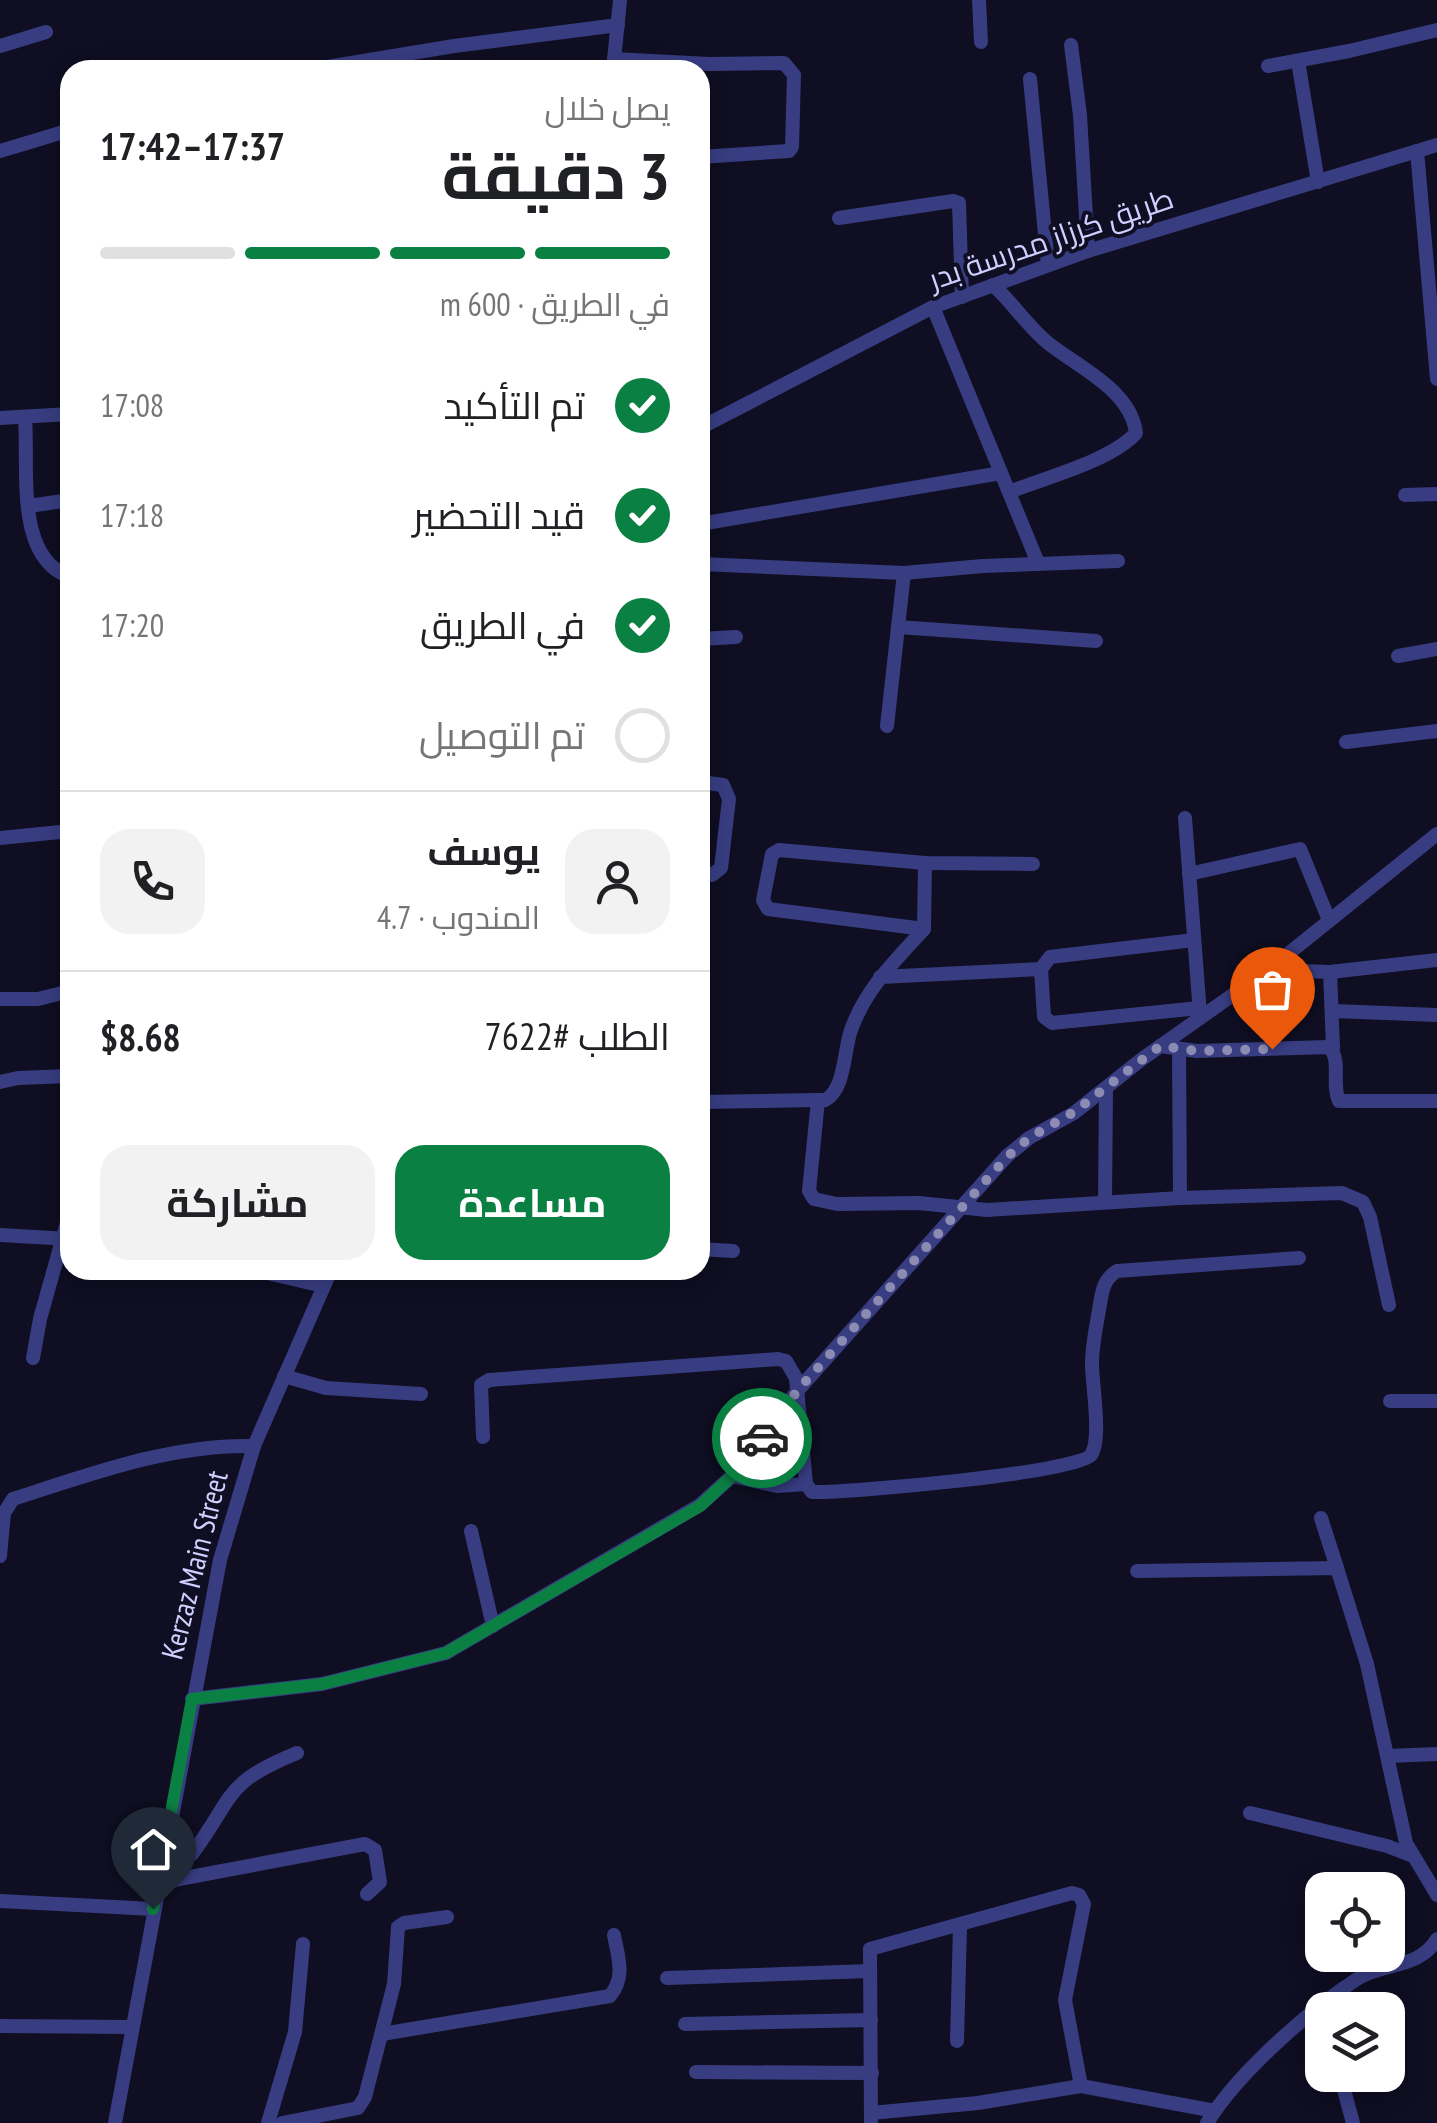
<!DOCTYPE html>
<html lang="ar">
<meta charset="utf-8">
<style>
body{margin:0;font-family:"PT Sans Narrow",Cairo,sans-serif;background:#f2f2f2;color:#202124;direction:rtl;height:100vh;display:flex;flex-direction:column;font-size:38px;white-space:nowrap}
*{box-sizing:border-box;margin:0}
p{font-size:32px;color:#757577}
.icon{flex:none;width:55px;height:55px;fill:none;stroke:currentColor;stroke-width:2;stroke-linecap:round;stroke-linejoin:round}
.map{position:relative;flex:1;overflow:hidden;direction:ltr}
.drawer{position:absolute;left:60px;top:60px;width:650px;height:1220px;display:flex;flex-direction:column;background:#fff;border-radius:30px;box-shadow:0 5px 25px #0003;direction:rtl}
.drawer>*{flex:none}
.controls{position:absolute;left:1305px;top:1872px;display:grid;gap:20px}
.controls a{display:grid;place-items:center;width:100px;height:100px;border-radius:20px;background:#fff;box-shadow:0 5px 25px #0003;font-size:50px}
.pin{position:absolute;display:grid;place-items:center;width:85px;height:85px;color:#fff;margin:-102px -42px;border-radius:50% 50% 50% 0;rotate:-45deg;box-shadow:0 0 10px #0007}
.pin .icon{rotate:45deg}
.courier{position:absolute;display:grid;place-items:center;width:100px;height:100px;margin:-50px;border:8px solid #0b8043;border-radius:50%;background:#fff;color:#222;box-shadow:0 2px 12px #0007}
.head em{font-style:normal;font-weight:700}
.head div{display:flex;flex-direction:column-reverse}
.head{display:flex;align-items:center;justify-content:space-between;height:170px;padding:0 40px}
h1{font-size:65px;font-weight:700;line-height:75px}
.bar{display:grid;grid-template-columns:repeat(4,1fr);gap:15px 10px;align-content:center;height:120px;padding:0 40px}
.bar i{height:12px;border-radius:8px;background:#e0e0e0}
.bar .on{background:#0b8043}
.bar p{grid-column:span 4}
.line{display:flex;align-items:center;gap:25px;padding:0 40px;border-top:2px solid #e0e0e0}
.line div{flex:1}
.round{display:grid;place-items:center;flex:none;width:105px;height:105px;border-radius:30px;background:#f2f2f2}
ol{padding:0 40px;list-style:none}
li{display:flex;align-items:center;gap:30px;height:110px}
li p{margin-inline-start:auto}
li .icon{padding:10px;border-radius:50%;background:#0b8043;color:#fff;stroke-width:4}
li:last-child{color:#757577}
li i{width:55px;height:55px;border:5px solid #e0e0e0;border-radius:50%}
.primary-button{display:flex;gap:20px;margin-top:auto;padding:20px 40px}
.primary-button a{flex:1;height:115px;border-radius:30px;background:#0b8043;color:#fff;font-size:40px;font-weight:700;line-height:115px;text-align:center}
.primary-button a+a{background:#f2f2f2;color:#202124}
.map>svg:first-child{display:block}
</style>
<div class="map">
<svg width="1437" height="2123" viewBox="0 0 1437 2123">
<rect width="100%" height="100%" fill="#0f0e22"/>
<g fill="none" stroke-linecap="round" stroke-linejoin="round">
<g stroke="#383d82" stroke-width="14">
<path d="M979,0L981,42"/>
<path d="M1071,45L1080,115L1088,251"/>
<path d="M0,46L46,32"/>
<path d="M614,59L709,64L784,63L794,75L792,147L789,151L700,157"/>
<path d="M1298,61L1318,182"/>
<path d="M1268,66L1349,51L1437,30"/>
<path d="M309,70L454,46L618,25"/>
<path d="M613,70L620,0"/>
<path d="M1030,79L1048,265"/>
<path d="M0,151L70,130"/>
<path d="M1417,151L1437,379"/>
<path d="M839,218L953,201L959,203L962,297"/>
<path d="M993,285C1013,303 1028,327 1048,343C1078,367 1131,390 1136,433C1111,461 1044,478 1009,492"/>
<path d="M933,307L1038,563"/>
<path d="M0,418L70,414"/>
<path d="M25,418C29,467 14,558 70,577"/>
<path d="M700,428L933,307L1088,251L1437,145"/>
<path d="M1405,495L1437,494"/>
<path d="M29,506L70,500"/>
<path d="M700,524L1001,473"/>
<path d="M700,564L904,573L983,566L1118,561"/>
<path d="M898,627L1096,641"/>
<path d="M700,639L736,637"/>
<path d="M1398,656L1437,649"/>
<path d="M887,726L904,573"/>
<path d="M1346,742L1437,731"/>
<path d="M700,782L723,785L729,799L721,868L712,875L700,873"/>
<path d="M1185,818L1200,1014"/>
<path d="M0,838L70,831"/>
<path d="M925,863L924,929C895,961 866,988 851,1030C844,1049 845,1091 825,1100H818L809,1191L814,1199L837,1204L919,1203L987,1210L1180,1198L1342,1193L1363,1202L1370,1217L1389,1305"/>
<path d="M1189,874L1300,849L1329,920"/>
<path d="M924,929L768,909L763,900L772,854L779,850L925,863L1033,864"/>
<path d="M1194,940L1050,957L1041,969L1044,1017L1052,1023L1199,1008"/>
<path d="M1268,970L1330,972L1333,1048"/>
<path d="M1330,972L1437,960"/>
<path d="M880,977L1041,969"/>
<path d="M0,999H38L70,991"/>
<path d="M1333,1011L1437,1015"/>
<path d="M1160,1046L1197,1051L1329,1047C1342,1060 1331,1084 1339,1101H1437"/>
<path d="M1179,1050L1180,1198"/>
<path d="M0,1082L18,1078L70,1076"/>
<path d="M700,1102L818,1100"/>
<path d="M1105,1202L1106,1088"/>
<path d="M0,1235L69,1239"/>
<path d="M700,1249L733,1251"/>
<path d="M255,1270L323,1286"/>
<path d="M33,1358L40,1319L70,1212"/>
<path d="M284,1376L326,1388L421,1394"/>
<path d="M1390,1401H1437"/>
<path d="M483,1437L481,1385L489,1380L778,1359L786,1361L796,1378L806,1484L812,1492C846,1493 1078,1473 1091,1455C1102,1439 1092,1384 1092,1364C1092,1346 1096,1328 1099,1310C1102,1294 1102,1280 1117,1271L1299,1258"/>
<path d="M732,1476L777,1486L806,1484"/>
<path d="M1321,1518L1337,1568"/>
<path d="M471,1531L493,1626"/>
<path d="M0,1556L4,1513L13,1499C91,1474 171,1444 254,1446"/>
<path d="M1137,1571L1337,1568L1367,1664L1406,1843L1437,1895"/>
<path d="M192,1699L322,1684L446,1653L700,1505L732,1476L798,1390L1007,1156L1029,1138L1074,1113L1142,1059L1268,970L1437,834"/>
<path d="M1388,1756L1437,1754"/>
<path d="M1250,1813L1387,1846L1413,1856"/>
<path d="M161,1868L183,1861L192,1854C235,1796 223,1783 297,1753"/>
<path d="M158,1883L365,1844L375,1850L380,1882L367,1894"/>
<path d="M0,1901L153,1909"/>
<path d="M667,1978L870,1971"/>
<path d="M685,2024L871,2020"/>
<path d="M0,2026L131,2027"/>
<path d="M382,2034L610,1996C626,1977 618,1957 614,1935"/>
<path d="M957,2041L960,1926"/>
<path d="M696,2072L872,2073"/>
<path d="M1340,2075L1353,2123"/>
<path d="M871,2113L978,2103L1081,2086L1215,2111"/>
<path d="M115,2123L220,1560L254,1446L331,1270"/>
<path d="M268,2123L295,2032L303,1944"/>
<path d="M282,2123L358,2108L365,2097L394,1984L398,1927L404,1923L447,1917"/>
<path d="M871,2123L870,1949L1072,1893L1079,1895L1084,1904L1065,2000L1081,2086"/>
<path d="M1207,2123C1237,2074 1308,2011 1357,1979C1384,1962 1419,1969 1437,1939"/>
</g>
</g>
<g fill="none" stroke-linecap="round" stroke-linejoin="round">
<path stroke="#8c8bb2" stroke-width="10" stroke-dasharray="0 18" d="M762,1438L798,1390L1008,1156L1029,1138L1074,1112L1160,1046L1197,1051L1272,1049"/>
<path stroke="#0b8043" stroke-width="12" d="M153,1909L192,1699L322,1684L446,1653L700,1506L732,1476L762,1438"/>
</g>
<g text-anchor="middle" stroke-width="8" stroke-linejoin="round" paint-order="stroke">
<g font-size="30" fill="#d0cfff" stroke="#0f0e22">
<text transform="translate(1051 239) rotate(-19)" y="10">طريق كرزاز مدرسة بدر</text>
<text transform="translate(195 1565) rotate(-76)" y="10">Kerzaz Main Street</text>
</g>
</g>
</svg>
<div class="controls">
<a><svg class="icon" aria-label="locate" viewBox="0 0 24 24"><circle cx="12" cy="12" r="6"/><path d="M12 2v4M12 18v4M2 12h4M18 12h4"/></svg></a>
<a><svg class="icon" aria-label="layers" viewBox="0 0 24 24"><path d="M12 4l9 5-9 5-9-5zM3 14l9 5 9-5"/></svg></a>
</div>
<div class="pin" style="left:1272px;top:1049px;background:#ea580c"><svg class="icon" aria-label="bag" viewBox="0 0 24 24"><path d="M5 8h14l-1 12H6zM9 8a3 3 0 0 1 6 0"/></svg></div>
<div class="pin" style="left:153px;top:1909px;background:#1f2937"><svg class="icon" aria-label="home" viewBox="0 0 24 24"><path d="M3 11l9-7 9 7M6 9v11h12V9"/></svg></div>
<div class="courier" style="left:762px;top:1438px"><svg class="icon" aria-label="car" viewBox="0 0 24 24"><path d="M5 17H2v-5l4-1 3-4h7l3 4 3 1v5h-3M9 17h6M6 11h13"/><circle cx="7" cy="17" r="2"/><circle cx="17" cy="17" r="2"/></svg></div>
<section class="drawer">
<div class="head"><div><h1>3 دقيقة</h1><p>يصل خلال</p></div><em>17:37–17:42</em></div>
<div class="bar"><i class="on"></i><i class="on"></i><i class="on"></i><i></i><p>في الطريق · 600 m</p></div>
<ol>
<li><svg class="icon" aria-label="check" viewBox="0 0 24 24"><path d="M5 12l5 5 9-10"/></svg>تم التأكيد<p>17:08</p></li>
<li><svg class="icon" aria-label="check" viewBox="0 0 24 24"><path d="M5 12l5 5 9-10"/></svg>قيد التحضير<p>17:18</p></li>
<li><svg class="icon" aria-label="check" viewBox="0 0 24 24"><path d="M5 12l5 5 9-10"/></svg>في الطريق<p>17:20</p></li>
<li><i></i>تم التوصيل</li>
</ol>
<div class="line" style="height:180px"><a class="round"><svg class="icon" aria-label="person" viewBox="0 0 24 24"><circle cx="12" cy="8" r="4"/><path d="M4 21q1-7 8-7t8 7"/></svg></a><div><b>يوسف</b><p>المندوب · 4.7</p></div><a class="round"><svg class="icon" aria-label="phone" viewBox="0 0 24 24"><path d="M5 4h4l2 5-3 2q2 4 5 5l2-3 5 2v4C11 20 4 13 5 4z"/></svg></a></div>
<div class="line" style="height:130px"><div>الطلب #7622</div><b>$8.68</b></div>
<div class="primary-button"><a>مساعدة</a><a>مشاركة</a></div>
</section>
</div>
